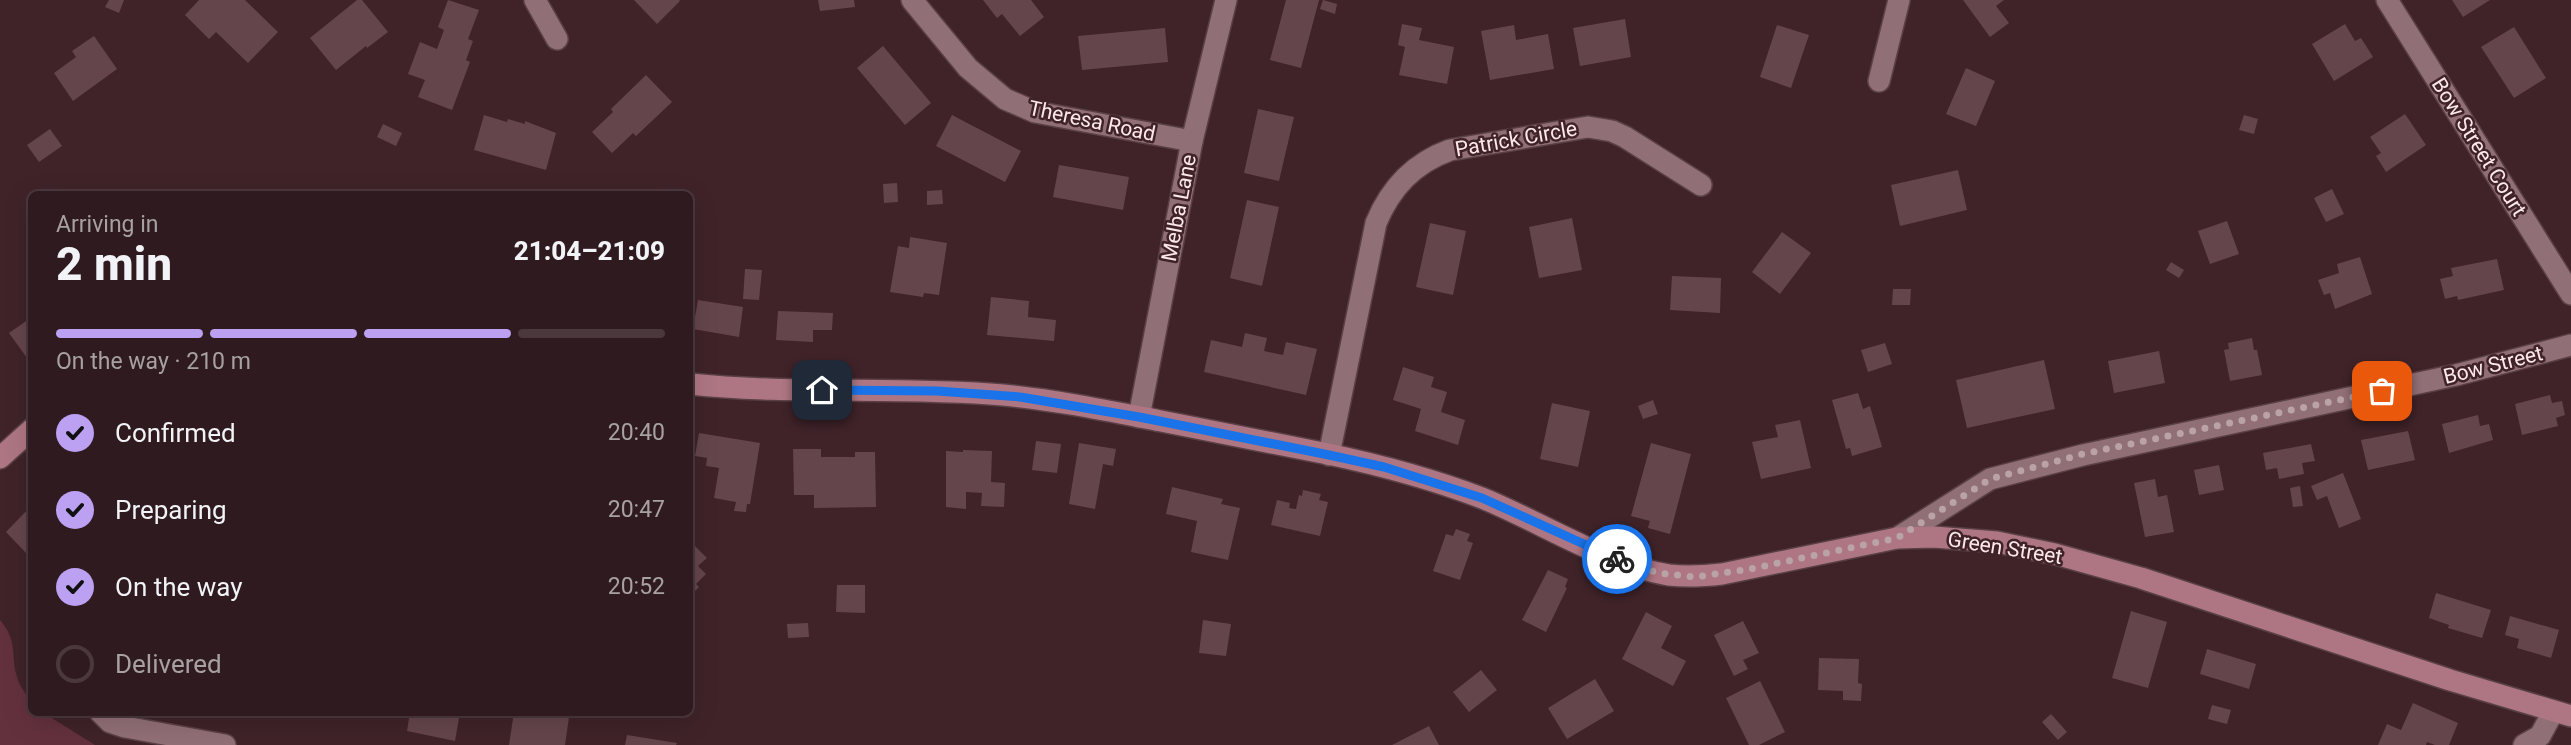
<!DOCTYPE html>
<meta charset="utf-8">
<style>
body{margin:0;font-family:Roboto,sans-serif;background:#3b272c;color:#f1f3f6;height:100vh;display:flex;flex-direction:column;font-size:26px;white-space:nowrap}
*{box-sizing:border-box;margin:0}
p{font-size:23px;color:#a7a1a4}
.icon{flex:none;width:38px;height:38px;fill:none;stroke:currentColor;stroke-width:2;stroke-linecap:round;stroke-linejoin:round}
.map{position:relative;flex:1;overflow:hidden}
.sheet{position:absolute;left:28px;top:191px;width:665px;height:525px;display:flex;flex-direction:column;background:#2f1a1f;border-radius:10px;box-shadow:0 7px 28px #0002,0 0 0 2px #4a383d}
.sheet>*{flex:none}
.pin{position:absolute;display:grid;place-items:center;width:60px;height:60px;color:#fff;margin:-30px;border-radius:14px;box-shadow:0 4px 10px #0006}
.courier{position:absolute;display:grid;place-items:center;width:70px;height:70px;margin:-35px;border:5px solid #1a73e8;border-radius:50%;background:#fff;color:#222;box-shadow:0 2px 9px #0007}
.head em{font-style:normal;font-weight:800}
.head div{display:flex;flex-direction:column-reverse}
.head{display:flex;align-items:center;justify-content:space-between;height:119px;padding:0 28px}
h1{font-size:46px;font-weight:800;line-height:52px}
.bar{display:grid;grid-template-columns:repeat(4,1fr);gap:10px 7px;align-content:center;height:84px;padding:0 28px}
.bar i{height:9px;border-radius:5px;background:#4a383d}
.bar .current{background:#bca0f2}
.bar p{grid-column:span 4}
ol{padding:0 28px;list-style:none}
li{display:flex;align-items:center;gap:21px;height:77px}
li p{margin-inline-start:auto}
li .icon{padding:7px;border-radius:50%;background:#bca0f2;color:#111;stroke-width:4}
li:last-child{color:#a7a1a4}
li i{width:38px;height:38px;border:4px solid #4a383d;border-radius:50%}
.map>svg:first-child{display:block}
</style>
<div class="map">
<svg width="2571" height="745" viewBox="0 0 2571 745">
<rect width="100%" height="100%" fill="#3f2329"/>
<path fill="#63313d" d="M0,620C19,643 10,654 17,677C21,691 32,698 32,712H42L95,745H0Z"/>
<g fill="#64454b">
<path d="M109,0H124L119,13L105,7Z"/>
<path d="M199,0H245L278,32L248,63L216,32L209,39L185,15Z"/>
<path d="M357,0H362L388,32L367,48L366,46L336,70L310,38Z"/>
<path d="M448,0L479,10L468,39L473,41L466,60L470,62L452,110L418,97L425,80L408,74L420,42L437,49L444,30L438,27Z"/>
<path d="M634,0H679L680,1L657,24Z"/>
<path d="M818,0H854L855,7L820,11Z"/>
<path d="M983,0H1031L1044,17L1020,36L1002,14L997,18Z"/>
<path d="M1286,0H1319L1301,68L1270,60Z"/>
<path d="M1323,0L1337,4L1335,14L1320,9Z"/>
<path d="M1963,0H2004L1996,6L2009,23L1990,37Z"/>
<path d="M2452,0H2490L2463,17Z"/>
<path d="M1625,19L1631,57L1580,66L1573,28Z"/>
<path d="M1402,24L1422,28L1419,40L1454,47L1447,84L1399,75L1405,47L1398,45Z"/>
<path d="M2345,24L2355,41L2361,38L2373,57L2334,81L2312,44Z"/>
<path d="M1514,25L1516,40L1548,34L1554,69L1490,80L1481,31Z"/>
<path d="M1777,25L1809,35L1791,88L1760,77Z"/>
<path d="M2514,27L2546,78L2514,98L2481,47Z"/>
<path d="M1165,28L1168,62L1082,70L1078,36Z"/>
<path d="M94,36L117,69L73,101L54,73L76,57L72,51Z"/>
<path d="M883,46L931,103L905,125L857,68Z"/>
<path d="M1966,68L1995,81L1976,126L1946,114Z"/>
<path d="M646,75L672,102L636,136L633,133L612,153L592,132L613,112L611,109Z"/>
<path d="M1258,109L1294,117L1279,181L1244,173Z"/>
<path d="M2405,114L2426,145L2386,172L2376,156L2381,153L2370,137Z"/>
<path d="M484,115L507,122L508,119L525,124V121L556,133L546,170L474,150Z"/>
<path d="M952,115L1021,151L1005,182L936,146Z"/>
<path d="M2244,115L2258,119L2254,134L2239,130Z"/>
<path d="M383,124L402,133L396,146L377,137Z"/>
<path d="M50,129L62,146L39,162L27,145Z"/>
<path d="M1059,165L1129,177L1123,210L1053,197Z"/>
<path d="M1958,170L1967,210L1900,226L1891,185Z"/>
<path d="M897,183L898,202L884,203L883,184Z"/>
<path d="M2332,189L2344,214L2326,222L2314,198Z"/>
<path d="M942,190L943,204L927,205V191Z"/>
<path d="M1247,200L1279,207L1262,286L1230,278Z"/>
<path d="M1572,218L1582,270L1539,278L1529,227Z"/>
<path d="M2227,221L2239,254L2210,264L2198,231Z"/>
<path d="M1430,223L1466,231L1453,295L1416,287Z"/>
<path d="M1782,232L1811,253L1780,294L1752,272Z"/>
<path d="M910,237L947,243L939,295L924,293L923,297L890,292L898,246L909,248Z"/>
<path d="M2360,257L2372,294L2335,309L2330,293L2324,295L2318,280L2339,273L2337,264Z"/>
<path d="M2497,259L2504,290L2458,300L2457,296L2445,299L2440,279L2453,276L2451,268Z"/>
<path d="M2171,262L2184,270L2179,278L2166,270Z"/>
<path d="M745,269L762,270L759,300L743,299Z"/>
<path d="M1672,276L1721,278L1720,313L1670,310Z"/>
<path d="M1893,289H1911L1910,305H1892Z"/>
<path d="M991,297L1029,301L1028,317L1056,320L1054,341L987,335Z"/>
<path d="M698,300L743,307L739,337L693,329Z"/>
<path d="M778,311L833,313L832,330H813V342L776,340Z"/>
<path d="M32,317V361L30,362L9,333Z"/>
<path d="M1245,333L1267,338L1264,351L1283,355L1286,342L1317,349L1306,395L1204,372L1211,340L1242,347Z"/>
<path d="M2252,338L2254,350H2257L2262,375L2230,381L2224,350L2229,349L2228,343Z"/>
<path d="M1885,343L1892,364L1868,372L1861,350Z"/>
<path d="M2159,351L2165,383L2114,393L2108,361Z"/>
<path d="M2044,360L2055,409L1967,428L1956,380Z"/>
<path d="M1403,367L1434,377L1431,387L1447,392L1441,412L1465,420L1458,445L1415,431L1421,409L1393,400Z"/>
<path d="M1858,393L1863,409L1870,406L1882,447L1852,456L1850,448L1846,449L1832,400Z"/>
<path d="M2550,395L2552,403L2562,401L2565,415L2556,418L2558,426L2522,435L2515,404Z"/>
<path d="M1653,400L1658,414L1643,419L1638,406Z"/>
<path d="M1552,403L1590,411L1578,467L1540,459Z"/>
<path d="M2478,415L2480,426L2489,424L2493,440L2449,453L2442,424Z"/>
<path d="M1800,420L1811,468L1761,479L1752,442L1778,437L1775,425Z"/>
<path d="M2408,431L2415,460L2368,470L2361,440Z"/>
<path d="M699,433L760,443L750,504H747L746,512L734,511L736,502L714,498L719,468L706,466L707,458L695,456Z"/>
<path d="M1036,441L1061,444L1057,473L1032,470Z"/>
<path d="M1079,443L1116,449L1113,466L1103,464L1095,509L1069,504Z"/>
<path d="M1651,443L1691,454L1670,534L1648,528L1650,521L1631,516Z"/>
<path d="M2311,444L2315,461L2302,463L2304,474L2279,479L2277,468L2266,470L2263,453Z"/>
<path d="M793,449H821V457H855V452H875L876,507L814,508V495H794Z"/>
<path d="M963,450L992,451L991,482L1005,483L1004,507L981,506L982,493L966,492V509L946,507V451L963,452Z"/>
<path d="M2219,465L2224,490L2199,495L2194,470Z"/>
<path d="M2343,473L2361,519L2339,528L2327,496L2317,500L2311,486Z"/>
<path d="M2155,479L2158,497L2167,495L2174,532L2145,537L2134,483Z"/>
<path d="M2300,486L2303,506L2293,507L2290,488Z"/>
<path d="M1172,487L1223,499L1221,504L1240,508L1228,560L1191,552L1197,521L1166,514Z"/>
<path d="M1303,490L1321,494L1319,500L1328,502L1320,536L1271,525L1277,500L1290,503L1289,508L1296,509L1299,495L1302,496Z"/>
<path d="M32,505V550L27,554L6,532Z"/>
<path d="M1456,529L1470,534L1467,541L1473,543L1460,580L1433,571L1446,534L1453,536Z"/>
<path d="M692,543L707,558L698,566L706,574L696,584L699,587L690,596V545Z"/>
<path d="M1548,570L1568,579L1565,587L1567,588L1546,632L1522,620Z"/>
<path d="M837,585H865V613L836,612Z"/>
<path d="M2436,593L2491,610L2482,638L2448,628L2449,625L2429,618Z"/>
<path d="M2131,611L2167,622L2148,688L2112,678Z"/>
<path d="M1646,612L1672,626L1661,648L1686,661L1673,686L1622,659Z"/>
<path d="M2510,616L2559,630L2551,658L2517,648L2519,639L2505,635Z"/>
<path d="M1203,620L1231,624L1226,656L1199,653Z"/>
<path d="M1743,621L1759,653L1743,660L1748,669L1734,676L1714,635Z"/>
<path d="M808,623L809,637L788,638L787,624Z"/>
<path d="M2207,649L2256,664L2249,689L2200,674Z"/>
<path d="M1819,658L1859,659L1858,683L1862,684L1861,701L1843,700V691L1818,690Z"/>
<path d="M1481,670L1497,690L1469,712L1453,692Z"/>
<path d="M1595,679L1614,711L1567,739L1548,708Z"/>
<path d="M1760,681L1785,732L1759,745H1749L1726,698Z"/>
<path d="M2413,703L2458,723L2449,745H2435L2427,742L2426,745H2378L2387,724L2401,730Z"/>
<path d="M2212,705L2231,710L2227,724L2208,719Z"/>
<path d="M410,712H460L455,741L407,731Z"/>
<path d="M514,712H540L569,717L565,745H509Z"/>
<path d="M2051,714L2067,732L2058,740L2042,722Z"/>
<path d="M1429,726L1439,745H1392Z"/>
<path d="M627,735L677,743L676,745H625Z"/>
</g>
<g fill="none" stroke-linecap="round" stroke-linejoin="round">
<g stroke="#594046" stroke-width="24">
<g id="street">
<path d="M535,0L557,39"/>
<path d="M912,0L968,68L1005,99L1035,112L1192,141"/>
<path d="M2387,0L2571,294"/>
<path d="M1879,81L1899,0"/>
<path d="M1139,417L1192,141L1226,0"/>
<path d="M1329,455L1376,223C1391,187 1414,163 1450,150L1588,127L1612,131L1625,137L1701,185"/>
<path d="M1897,538L1990,479L2083,455L2456,375L2571,345"/>
<path d="M100,712L110,722L125,727L225,745"/>
<path d="M2524,745L2540,736L2553,712"/>
</g>
</g>
<g stroke="#594046" stroke-width="24">
<g id="secondary">
<path d="M690,384C794,395 899,386 1003,395C1056,400 1109,411 1161,421C1217,432 1273,443 1328,454C1380,465 1432,479 1482,498C1539,521 1609,566 1669,575C1687,577 1704,576 1722,574L1897,538L1934,537L1997,542L2055,554L2141,578L2450,680L2571,716"/>
<path d="M0,458L32,429"/>
</g>
</g>
<use href="#street" stroke="#916f76" stroke-width="21"/>
<use href="#secondary" stroke="#ae7683" stroke-width="21"/>
</g>
<g fill="none" stroke-linecap="round" stroke-linejoin="round">
<path stroke="#baa3a7" stroke-width="7" stroke-dasharray="0 12.6" d="M1617,559L1658,573L1695,577L1750,569L1897,538L1990,479L2083,454L2382,391"/>
<path stroke="#1a73e8" stroke-width="9" d="M822,390L937,391L1020,397L1139,417L1329,455L1384,467L1482,498L1617,559"/>
</g>
<g text-anchor="middle" stroke-width="5" stroke-linejoin="round" paint-order="stroke">
<g font-size="21" fill="#fce8eb" stroke="#3f2329">
<text transform="translate(1092 121) rotate(12)" y="7">Theresa Road</text>
<text transform="translate(1516 139) rotate(-10)" y="7">Patrick Circle</text>
<text transform="translate(2479 147) rotate(58)" y="7">Bow Street Court</text>
<text transform="translate(1179 208) rotate(-79)" y="7">Melba Lane</text>
<text transform="translate(2493 365) rotate(-14)" y="7">Bow Street</text>
<text transform="translate(2005 548) rotate(9)" y="7">Green Street</text>
</g>
</g>
</svg>
<div class="pin" style="left:2382px;top:391px;background:#ea580c"><svg class="icon" aria-label="bag" viewBox="0 0 24 24"><path d="M5 8h14l-1 12H6zM9 8a3 3 0 0 1 6 0"/></svg></div>
<div class="pin" style="left:822px;top:390px;background:#1f2937"><svg class="icon" aria-label="home" viewBox="0 0 24 24"><path d="M3 11l9-7 9 7M6 9v11h12V9"/></svg></div>
<div class="courier" style="left:1617px;top:559px"><svg class="icon" aria-label="bike" viewBox="0 0 24 24"><circle cx="6" cy="16" r="4"/><circle cx="18" cy="16" r="4"/><path d="M6 16l4-8h5l3 8M10 8l3 8H6M13 5h3"/></svg></div>
<section class="sheet">
<div class="head"><div><h1>2 min</h1><p>Arriving in</p></div><em>21:04–21:09</em></div>
<div class="bar"><i class="current"></i><i class="current"></i><i class="current"></i><i></i><p>On the way · 210 m</p></div>
<ol>
<li><svg class="icon" aria-label="check" viewBox="0 0 24 24"><path d="M5 12l5 5 9-10"/></svg>Confirmed<p>20:40</p></li>
<li><svg class="icon" aria-label="check" viewBox="0 0 24 24"><path d="M5 12l5 5 9-10"/></svg>Preparing<p>20:47</p></li>
<li><svg class="icon" aria-label="check" viewBox="0 0 24 24"><path d="M5 12l5 5 9-10"/></svg>On the way<p>20:52</p></li>
<li><i></i>Delivered</li>
</ol>
</section>
</div>
